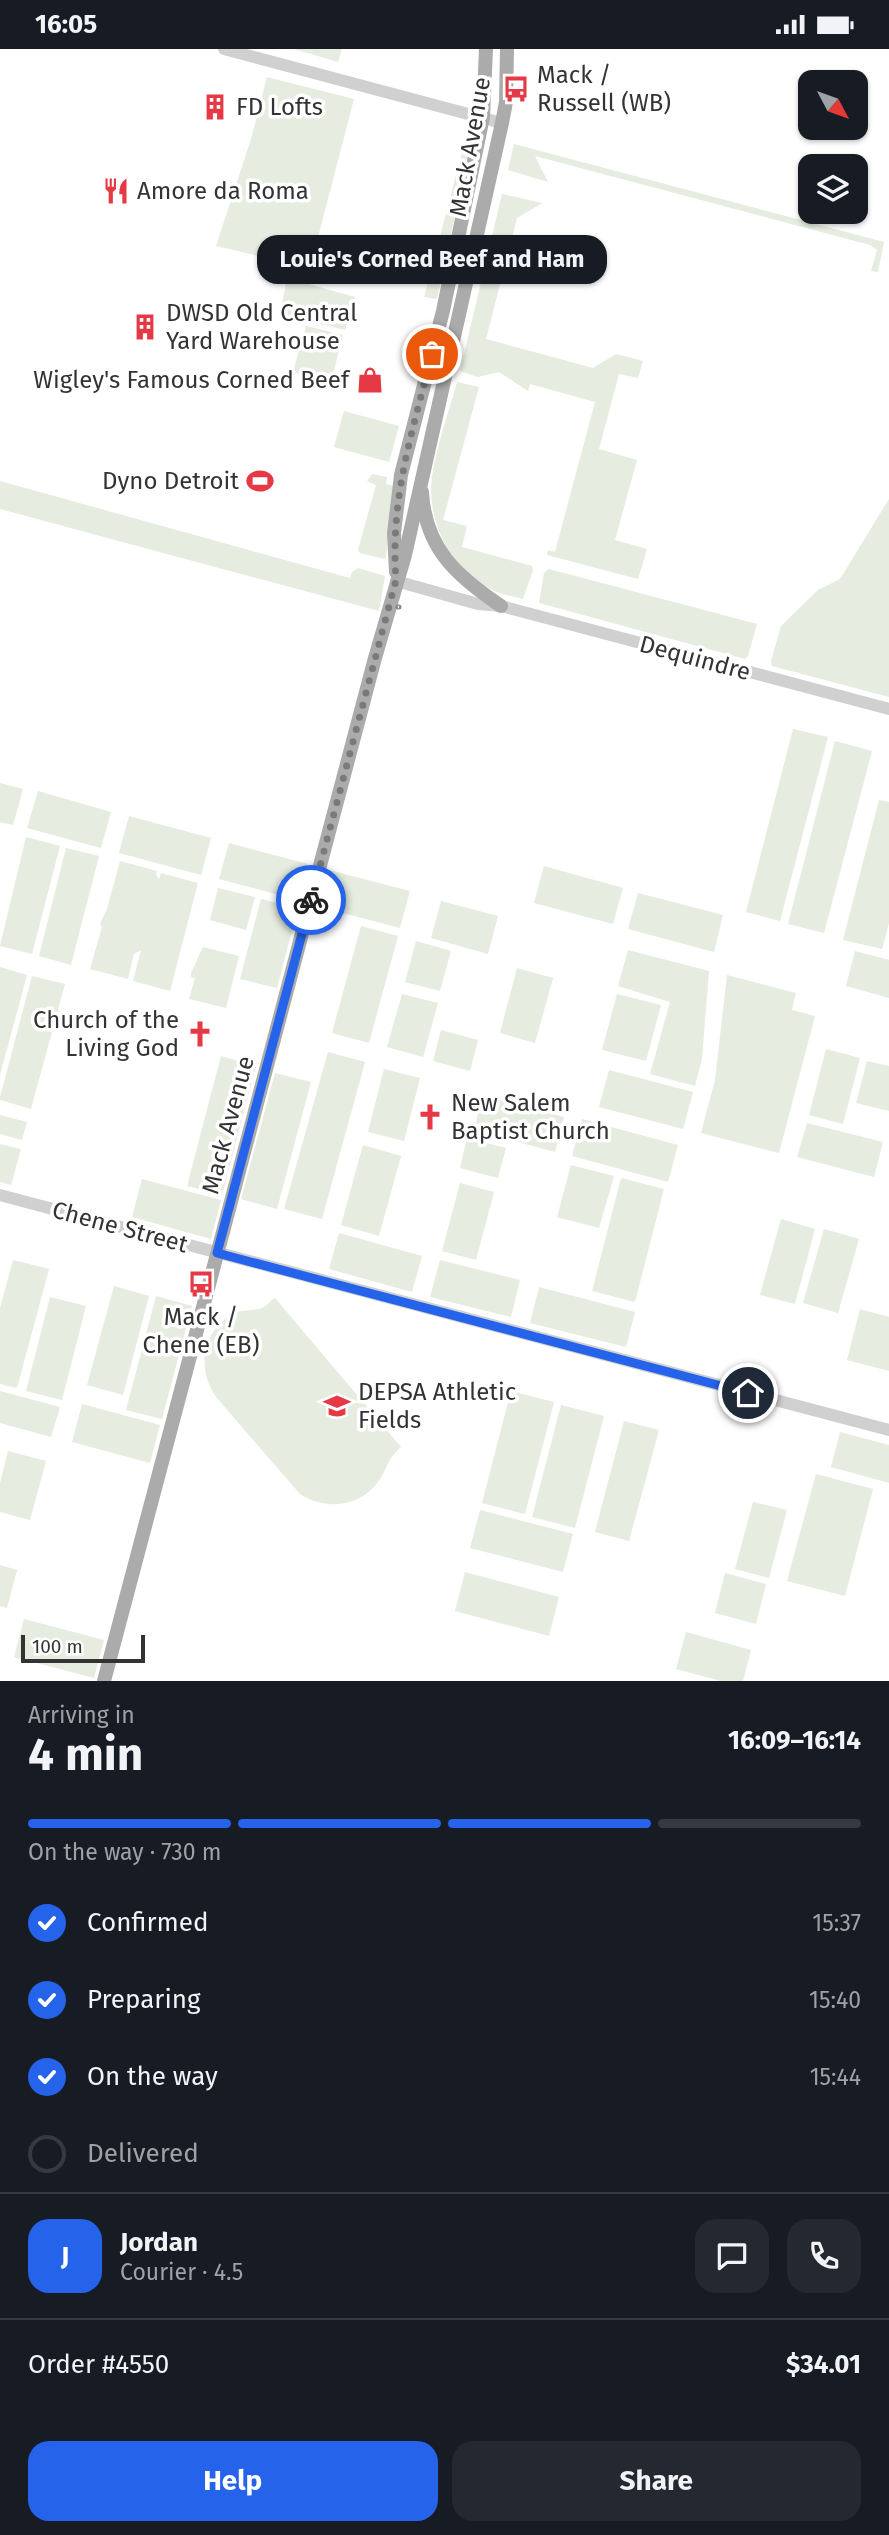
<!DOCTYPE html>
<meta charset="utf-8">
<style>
body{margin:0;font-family:"Fira Sans",sans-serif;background:#242831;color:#f1f3f6;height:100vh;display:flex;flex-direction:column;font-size:26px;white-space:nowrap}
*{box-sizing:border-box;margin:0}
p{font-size:23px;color:#9ea1a6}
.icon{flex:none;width:38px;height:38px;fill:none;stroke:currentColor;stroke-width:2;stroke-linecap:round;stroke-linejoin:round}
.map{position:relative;height:1632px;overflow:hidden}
.panel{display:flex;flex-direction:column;background:#171b24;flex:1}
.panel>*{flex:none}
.needle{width:46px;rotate:131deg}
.tools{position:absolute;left:798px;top:21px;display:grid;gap:14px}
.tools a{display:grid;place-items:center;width:70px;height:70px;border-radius:14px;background:#171b24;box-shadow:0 2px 5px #0004;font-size:35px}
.scale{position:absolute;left:21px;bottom:18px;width:124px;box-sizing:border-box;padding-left:7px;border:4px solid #333;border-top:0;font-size:19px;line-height:24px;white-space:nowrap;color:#333;-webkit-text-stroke:5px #fff;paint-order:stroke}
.pin{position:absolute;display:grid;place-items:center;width:60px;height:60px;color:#fff;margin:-30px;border:4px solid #fff;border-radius:50%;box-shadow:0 2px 7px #0007}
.courier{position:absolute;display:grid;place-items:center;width:70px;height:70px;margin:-35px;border:5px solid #2563eb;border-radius:50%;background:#fff;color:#222;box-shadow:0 2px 9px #0007}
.bubble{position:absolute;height:49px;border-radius:21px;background:#171b24;box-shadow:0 2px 5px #0004;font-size:23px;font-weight:700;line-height:49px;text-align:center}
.headline em{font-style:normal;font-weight:700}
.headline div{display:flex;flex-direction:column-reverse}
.headline{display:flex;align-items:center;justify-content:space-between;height:119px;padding:0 28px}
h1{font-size:46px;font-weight:700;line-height:52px}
.bar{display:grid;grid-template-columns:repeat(4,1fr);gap:10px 7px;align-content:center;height:84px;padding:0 28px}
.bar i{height:9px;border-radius:5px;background:#363941}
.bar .active{background:#2563eb}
.bar p{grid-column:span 4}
.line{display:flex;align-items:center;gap:18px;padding:0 28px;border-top:2px solid #363941}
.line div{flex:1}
.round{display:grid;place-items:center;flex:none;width:74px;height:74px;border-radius:21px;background:#242831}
ol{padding:0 28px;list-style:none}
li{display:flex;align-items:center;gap:21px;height:77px}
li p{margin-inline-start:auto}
li .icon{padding:7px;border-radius:50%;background:#2563eb;color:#fff;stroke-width:4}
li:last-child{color:#9ea1a6}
li i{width:38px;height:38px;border:4px solid #363941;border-radius:50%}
.action{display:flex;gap:14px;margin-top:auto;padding:14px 28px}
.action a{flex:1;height:80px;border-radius:21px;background:#2563eb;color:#fff;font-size:28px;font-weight:700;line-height:80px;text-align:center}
.action a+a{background:#242831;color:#f1f3f6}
.status{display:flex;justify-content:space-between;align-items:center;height:49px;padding:0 35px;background:#171b24;direction:ltr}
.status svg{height:19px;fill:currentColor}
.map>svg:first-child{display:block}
</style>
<div class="status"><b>16:05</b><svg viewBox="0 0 49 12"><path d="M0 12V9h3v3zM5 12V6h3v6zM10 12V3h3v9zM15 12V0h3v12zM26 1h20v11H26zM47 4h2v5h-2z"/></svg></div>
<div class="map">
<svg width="889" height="1632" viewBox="0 0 889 1632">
<rect width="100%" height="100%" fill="#fff"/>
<g fill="#e6ecdf">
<path d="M294,0H342L338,13Z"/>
<path d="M267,28L354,50L310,219L216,197L251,90Z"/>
<path d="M468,81L472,82V85L438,246L436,250L424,248Z"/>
<path d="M514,95L884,193L878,223L871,222L877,201L870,196L535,107L548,133L508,121Z"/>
<path d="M502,145L542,154L517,169L486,290L593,319L616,305L643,312L638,329L619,325L599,400L637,411L615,491L647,500L638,530L547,506L548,501L555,503L595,353L530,335L528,342L499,323L478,328L460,322Z"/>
<path d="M287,229L355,248L345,281L280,265Z"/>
<path d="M306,277L343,286L331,333L293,323Z"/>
<path d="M457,333L479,338L443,471L467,477L462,498L532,517L533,521L523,550C515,548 505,546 497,543C453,525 426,474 432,428C436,398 449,363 457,333Z"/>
<path d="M344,362L399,377L389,413L334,398Z"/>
<path d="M372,425L387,428L386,435L393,437L386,508L384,510L360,504L358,501L376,436L367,432Z"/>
<path d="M0,432L350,529L352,523L358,519L385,527L379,562L0,460Z"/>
<path d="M889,450V648L772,617L771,612L781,577L818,541L840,530Z"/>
<path d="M549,520L757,575L748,607L745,610L539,554L544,524Z"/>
<path d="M793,680L828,688L780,872L746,863Z"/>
<path d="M835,692L872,702L824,884L788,875Z"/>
<path d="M0,734L23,740L13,776L0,773Z"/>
<path d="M38,742L111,763L101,799L27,779Z"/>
<path d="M879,751L889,753V874L882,900L843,891Z"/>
<path d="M129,767L211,789L201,826L119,804Z"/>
<path d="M26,788L60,797L32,905L0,897Z"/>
<path d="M229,794L308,815L298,851L219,830Z"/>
<path d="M66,799L99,807L71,916L39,907Z"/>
<path d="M120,812L157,822L156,826L159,830L161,824L198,834L170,942L133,932L141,901L134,905L128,930L90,920L102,878L100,875L107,860Z"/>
<path d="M544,817L623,839L613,875L534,854Z"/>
<path d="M329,821L410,842L400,879L320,858Z"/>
<path d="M218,839L255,848L246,881L210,871Z"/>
<path d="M638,844L723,866L714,903L628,880Z"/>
<path d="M261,850L298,859L277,939L240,930Z"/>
<path d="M441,852L498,867L488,905L431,889Z"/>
<path d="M361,877L398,887L369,994L332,984Z"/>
<path d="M416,892L451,902L440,942L405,933Z"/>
<path d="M203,898L239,907L226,959L189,950L195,929L191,928V924Z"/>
<path d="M628,901L709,922L702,1010L695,1037L650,1025L670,953L618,937Z"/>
<path d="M855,902L889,911V949L846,937Z"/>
<path d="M0,918L27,926L0,1026Z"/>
<path d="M517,919L553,929L535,994L500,984Z"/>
<path d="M727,926L796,944L792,961L815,967L779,1104L701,1084L715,1031Z"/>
<path d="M32,927L65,935L31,1060L0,1051V1048Z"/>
<path d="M402,945L438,954L423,1008L387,998Z"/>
<path d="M617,945L661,956L646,1012L602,1001Z"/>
<path d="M441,981L478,991L470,1022L433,1012Z"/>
<path d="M826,1000L860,1009L843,1075L809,1066Z"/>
<path d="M328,1003L365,1013L322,1170L284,1160Z"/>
<path d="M221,1007L256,1017L222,1146L187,1137Z"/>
<path d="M867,1012L889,1017V1062L856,1054Z"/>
<path d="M384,1020L420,1029L404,1092L368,1083Z"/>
<path d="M609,1021L693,1043L683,1080L599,1058Z"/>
<path d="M275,1024L311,1033L277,1160L241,1150Z"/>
<path d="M483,1046L564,1068L555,1103L474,1081Z"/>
<path d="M0,1066L27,1073L22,1091L0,1085Z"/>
<path d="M582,1070L678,1096L668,1133L572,1107Z"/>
<path d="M807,1074L883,1093L874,1128L797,1108Z"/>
<path d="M467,1089L506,1099L498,1129L460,1119Z"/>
<path d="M0,1095L21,1100L11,1136L0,1133Z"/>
<path d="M363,1096L401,1107L379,1187L341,1176Z"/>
<path d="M571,1116L614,1127L599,1179L557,1168Z"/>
<path d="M621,1129L664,1140L635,1253L592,1242Z"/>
<path d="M142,1130L221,1151L211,1190L132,1168Z"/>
<path d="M460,1134L494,1143L476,1211L442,1202Z"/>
<path d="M781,1170L815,1180L795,1255L760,1246Z"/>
<path d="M824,1180L859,1190L838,1264L803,1254Z"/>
<path d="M339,1184L422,1207L412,1243L329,1220Z"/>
<path d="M13,1211L49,1220L17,1339L0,1335V1259Z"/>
<path d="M440,1211L520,1231L511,1268L430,1248Z"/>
<path d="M114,1237L149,1247L123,1346L87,1336Z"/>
<path d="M539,1238L635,1263L626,1298L530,1274Z"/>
<path d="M156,1247L192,1257L162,1370L126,1361Z"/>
<path d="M50,1248L86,1257L62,1351L26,1342Z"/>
<path d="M275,1249L401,1398C386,1412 390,1414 380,1430C362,1458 327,1462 300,1445L216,1348C196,1319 202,1280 235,1264C244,1260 254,1262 262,1259C266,1258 271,1251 275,1249Z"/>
<path d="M860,1260L889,1268V1322L847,1311Z"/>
<path d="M0,1342L60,1358L51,1388L0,1374Z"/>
<path d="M511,1342L554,1353L525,1465L482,1454Z"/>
<path d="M82,1355L160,1376L150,1414L72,1393Z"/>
<path d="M561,1356L604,1367L575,1479L532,1468Z"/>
<path d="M624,1372L659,1381L629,1492L595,1483Z"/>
<path d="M840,1383L889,1396V1434L831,1418Z"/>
<path d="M8,1402L46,1412L30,1471L0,1463V1434Z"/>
<path d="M816,1425L873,1440L845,1547L787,1532Z"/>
<path d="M753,1453L787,1461L769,1529L735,1520Z"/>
<path d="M480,1461L573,1485L563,1523L470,1499Z"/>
<path d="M0,1516L17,1521L7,1559L0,1557Z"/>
<path d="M465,1523L559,1548L549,1587L455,1562Z"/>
<path d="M725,1524L766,1535L756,1575L715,1564Z"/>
<path d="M24,1570L104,1591L94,1629L14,1608Z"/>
<path d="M686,1583L751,1601L743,1632H721L676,1620Z"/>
</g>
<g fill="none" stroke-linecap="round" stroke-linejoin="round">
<g stroke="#d0d0d0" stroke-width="12">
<path d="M224,0L502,74"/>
<path d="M396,532L478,555L501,557L889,660"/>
<path d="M0,1146L889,1381"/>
</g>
<g stroke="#ababab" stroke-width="14">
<path d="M422,443C425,500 458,528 501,557"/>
<path d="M396,523L394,484L401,426L443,262L483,68L486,0"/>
<path d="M104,1632L375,609L405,506L502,74L506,53L507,0"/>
</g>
<g stroke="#888" stroke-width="5">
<path id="rail" d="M398,558H399"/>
</g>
<use href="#rail" stroke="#fff" stroke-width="2.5" stroke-dasharray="8" stroke-linecap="butt"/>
</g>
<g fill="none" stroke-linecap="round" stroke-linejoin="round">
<path stroke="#7a7a7a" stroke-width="7" stroke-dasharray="0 12.6" d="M311,851L396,531C390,448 412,385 432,305"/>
<path stroke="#2563eb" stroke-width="9" d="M311,851L217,1204L748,1344"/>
</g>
<defs>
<g id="bus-bare" transform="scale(2.1)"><path d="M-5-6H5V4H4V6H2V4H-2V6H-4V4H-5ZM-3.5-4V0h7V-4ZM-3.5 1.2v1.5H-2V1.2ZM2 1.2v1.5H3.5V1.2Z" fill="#e63946" stroke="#fff" stroke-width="2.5" paint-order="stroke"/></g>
<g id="building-bare" transform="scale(2.1)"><path d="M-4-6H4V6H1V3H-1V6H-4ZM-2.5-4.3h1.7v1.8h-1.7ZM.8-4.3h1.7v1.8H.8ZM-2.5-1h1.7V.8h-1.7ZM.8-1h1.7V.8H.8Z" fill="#e63946" stroke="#fff" stroke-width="2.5" paint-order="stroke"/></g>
<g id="restaurant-bare" transform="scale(2.1)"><path d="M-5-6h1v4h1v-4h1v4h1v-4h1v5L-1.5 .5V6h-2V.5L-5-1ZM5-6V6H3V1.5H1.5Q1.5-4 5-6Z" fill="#e63946" stroke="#fff" stroke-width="2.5" paint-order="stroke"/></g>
<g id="shop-bare" transform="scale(2.1)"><path d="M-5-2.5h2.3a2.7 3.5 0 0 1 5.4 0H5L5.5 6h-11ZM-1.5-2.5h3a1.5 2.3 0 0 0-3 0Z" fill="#e63946" stroke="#fff" stroke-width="2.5" paint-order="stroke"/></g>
<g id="stadium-bare" transform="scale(2.1)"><path d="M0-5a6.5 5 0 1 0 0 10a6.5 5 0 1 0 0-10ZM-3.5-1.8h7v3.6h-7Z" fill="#e63946" stroke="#fff" stroke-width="2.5" paint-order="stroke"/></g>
<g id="church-bare" transform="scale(2.1)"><path d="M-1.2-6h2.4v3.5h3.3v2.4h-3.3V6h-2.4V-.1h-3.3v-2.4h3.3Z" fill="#e63946" stroke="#fff" stroke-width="2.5" paint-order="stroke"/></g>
<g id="school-bare" transform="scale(2.1)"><path d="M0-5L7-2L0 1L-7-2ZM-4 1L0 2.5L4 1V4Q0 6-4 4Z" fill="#e63946" stroke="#fff" stroke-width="2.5" paint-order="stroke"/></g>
</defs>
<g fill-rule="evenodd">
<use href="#bus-bare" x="516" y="40"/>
<use href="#building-bare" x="215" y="58"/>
<use href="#restaurant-bare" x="116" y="142"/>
<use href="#building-bare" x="145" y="278"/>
<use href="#shop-bare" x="370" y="331"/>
<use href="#stadium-bare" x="260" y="432"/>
<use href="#church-bare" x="200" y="985"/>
<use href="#church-bare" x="430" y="1068"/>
<use href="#bus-bare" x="201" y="1235"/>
<use href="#school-bare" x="337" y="1357"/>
</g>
<g text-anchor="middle" stroke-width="7" stroke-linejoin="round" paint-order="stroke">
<g font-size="24" fill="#333" stroke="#fff" text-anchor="start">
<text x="537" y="34">Mack /<tspan x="537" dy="28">Russell (WB)</tspan></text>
<text x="236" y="66">FD Lofts</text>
<text x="137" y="150">Amore da Roma</text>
<text x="166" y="272">DWSD Old Central<tspan x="166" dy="28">Yard Warehouse</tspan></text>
<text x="349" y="339" text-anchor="end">Wigley's Famous Corned Beef</text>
<text x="239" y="440" text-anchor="end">Dyno Detroit</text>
<text x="179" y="979" text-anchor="end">Church of the<tspan x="179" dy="28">Living God</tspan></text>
<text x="451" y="1062">New Salem<tspan x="451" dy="28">Baptist Church</tspan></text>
<text x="201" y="1276" text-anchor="middle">Mack /<tspan x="201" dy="28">Chene (EB)</tspan></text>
<text x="358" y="1351">DEPSA Athletic<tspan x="358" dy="28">Fields</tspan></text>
</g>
<g font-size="24" fill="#333" stroke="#fff">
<text transform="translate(470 98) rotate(-80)" y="8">Mack Avenue</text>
<text transform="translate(695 609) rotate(15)" y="8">Dequindre</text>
<text transform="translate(228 1076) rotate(-75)" y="8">Mack Avenue</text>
<text transform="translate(120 1178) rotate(15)" y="8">Chene Street</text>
</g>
</g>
</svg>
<div class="tools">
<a><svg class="needle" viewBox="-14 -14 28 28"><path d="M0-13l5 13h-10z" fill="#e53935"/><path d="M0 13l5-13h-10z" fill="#9ea1a6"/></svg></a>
<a><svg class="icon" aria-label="layers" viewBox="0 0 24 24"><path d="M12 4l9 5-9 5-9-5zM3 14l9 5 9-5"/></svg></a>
</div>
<div class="scale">100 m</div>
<div class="pin" style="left:432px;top:305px;background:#ea580c"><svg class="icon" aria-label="bag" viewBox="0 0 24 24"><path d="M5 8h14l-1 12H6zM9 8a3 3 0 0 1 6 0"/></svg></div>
<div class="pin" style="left:748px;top:1344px;background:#1f2937"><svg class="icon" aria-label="home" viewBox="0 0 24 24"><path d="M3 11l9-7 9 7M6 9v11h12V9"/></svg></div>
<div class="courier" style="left:311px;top:851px"><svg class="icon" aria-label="bike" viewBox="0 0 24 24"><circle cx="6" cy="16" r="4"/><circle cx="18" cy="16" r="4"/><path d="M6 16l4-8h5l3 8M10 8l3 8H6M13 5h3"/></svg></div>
<div class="bubble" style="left:257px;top:186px;width:350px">Louie's Corned Beef and Ham</div>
</div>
<section class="panel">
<div class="headline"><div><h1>4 min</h1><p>Arriving in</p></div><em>16:09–16:14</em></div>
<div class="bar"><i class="active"></i><i class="active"></i><i class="active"></i><i></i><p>On the way · 730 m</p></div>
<ol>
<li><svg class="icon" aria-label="check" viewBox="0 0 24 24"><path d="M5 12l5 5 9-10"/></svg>Confirmed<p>15:37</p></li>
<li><svg class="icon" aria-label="check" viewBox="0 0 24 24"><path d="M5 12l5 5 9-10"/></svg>Preparing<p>15:40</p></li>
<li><svg class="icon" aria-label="check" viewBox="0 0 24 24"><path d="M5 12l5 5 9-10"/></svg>On the way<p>15:44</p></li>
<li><i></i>Delivered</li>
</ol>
<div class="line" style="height:126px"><b class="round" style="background:#2563eb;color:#fff">J</b><div><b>Jordan</b><p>Courier · 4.5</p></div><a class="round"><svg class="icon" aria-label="chat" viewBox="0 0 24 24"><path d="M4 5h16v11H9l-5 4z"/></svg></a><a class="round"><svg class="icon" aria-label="phone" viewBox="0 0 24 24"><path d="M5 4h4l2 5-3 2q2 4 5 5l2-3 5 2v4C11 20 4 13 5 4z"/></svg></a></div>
<div class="line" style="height:91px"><div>Order #4550</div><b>$34.01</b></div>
<div class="action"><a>Help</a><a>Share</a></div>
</section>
